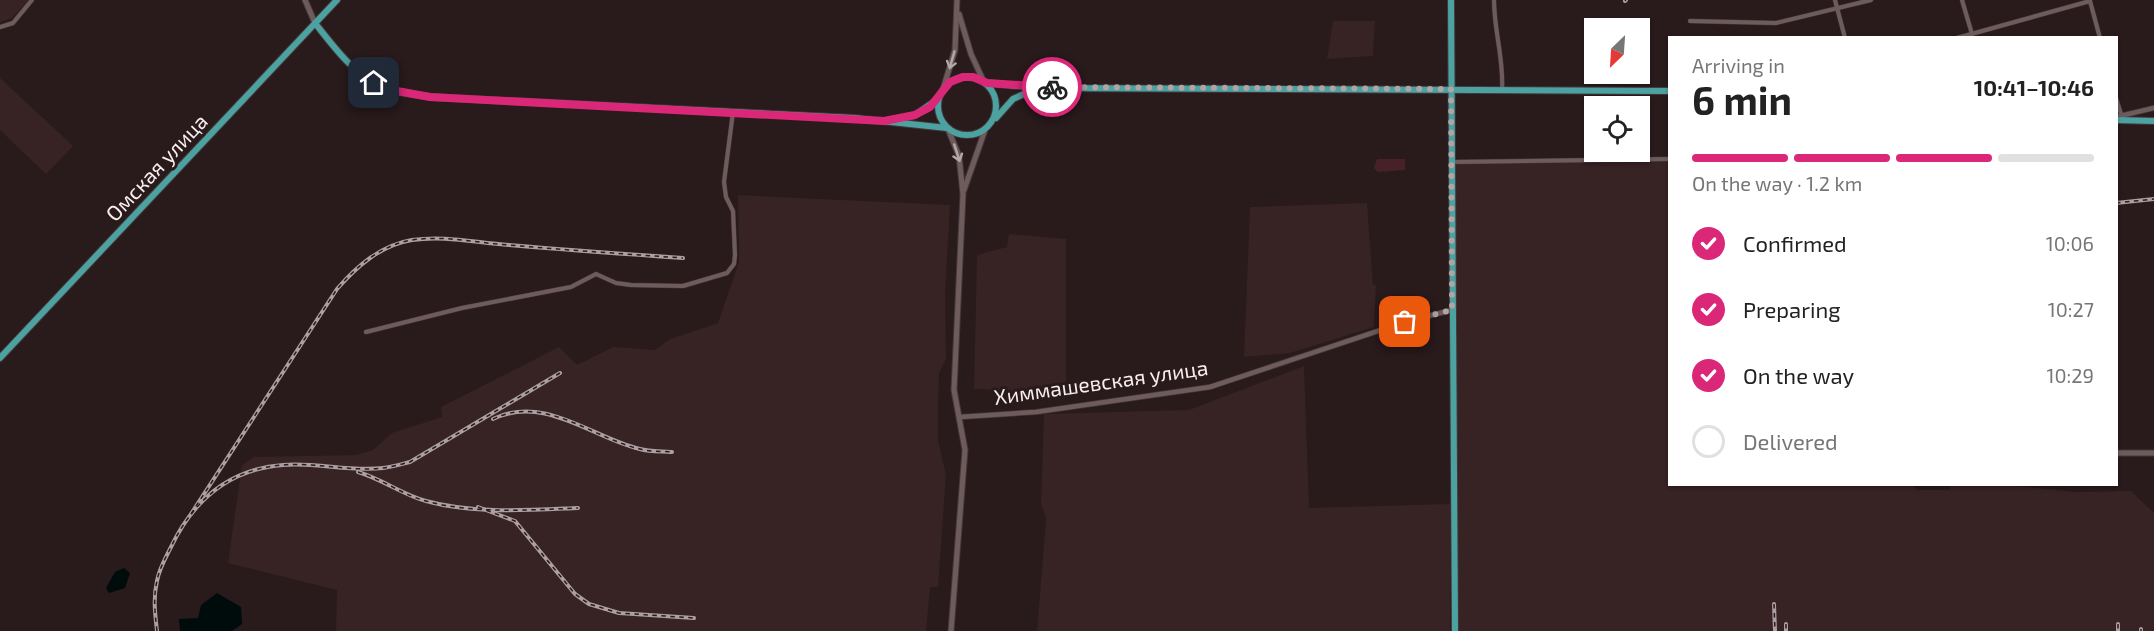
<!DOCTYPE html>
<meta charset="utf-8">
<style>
body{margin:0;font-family:"Exo 2",sans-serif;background:#f2f2f2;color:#222;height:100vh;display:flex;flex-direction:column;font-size:22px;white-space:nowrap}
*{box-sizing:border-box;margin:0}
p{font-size:20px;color:#767676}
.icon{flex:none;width:33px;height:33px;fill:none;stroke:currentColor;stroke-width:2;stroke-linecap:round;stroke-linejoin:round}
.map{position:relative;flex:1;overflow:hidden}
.drawer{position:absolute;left:1668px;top:36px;width:450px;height:450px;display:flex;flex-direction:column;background:#fff;border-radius:0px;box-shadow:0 2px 4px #0004}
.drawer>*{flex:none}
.needle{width:39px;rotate:205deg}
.fabs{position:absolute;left:1584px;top:18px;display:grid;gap:12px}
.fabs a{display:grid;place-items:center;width:66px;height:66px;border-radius:0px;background:#fff;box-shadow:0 2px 4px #0004;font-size:30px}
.pin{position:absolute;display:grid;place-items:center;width:51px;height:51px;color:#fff;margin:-26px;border-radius:12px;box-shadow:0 3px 9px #0006}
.courier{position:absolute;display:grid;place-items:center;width:60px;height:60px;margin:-30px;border:4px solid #db2777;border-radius:50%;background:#fff;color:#222;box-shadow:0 2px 8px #0007}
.head em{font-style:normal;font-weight:700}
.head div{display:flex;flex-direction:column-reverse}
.head{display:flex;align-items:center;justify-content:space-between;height:102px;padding:0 24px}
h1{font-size:39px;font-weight:700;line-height:45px}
.bar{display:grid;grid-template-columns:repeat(4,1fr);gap:9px 6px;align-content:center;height:72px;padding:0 24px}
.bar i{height:8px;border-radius:4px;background:#e0e0e0}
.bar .current{background:#db2777}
.bar p{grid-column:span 4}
ol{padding:0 24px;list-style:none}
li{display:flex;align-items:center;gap:18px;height:66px}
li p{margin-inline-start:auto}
li .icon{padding:6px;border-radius:50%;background:#db2777;color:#fff;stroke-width:4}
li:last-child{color:#767676}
li i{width:33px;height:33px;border:3px solid #e0e0e0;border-radius:50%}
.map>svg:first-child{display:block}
</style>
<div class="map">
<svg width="2154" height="631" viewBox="0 0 2154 631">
<rect width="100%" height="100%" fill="#291a1c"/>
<g fill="#372224">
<path d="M0,0H29L12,18L0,22Z"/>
<path d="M1333,21H1375L1373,56L1327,59Z"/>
<path d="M0,78L73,146L46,174L0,130Z"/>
<path d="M1669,160L1670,484H1913L1916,490H1950V485L1998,484L2075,492L2131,491L2154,513V631H1458L1453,164Z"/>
<path d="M738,195L950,205L945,292L946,359L939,373L938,409V439L946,475L938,587H930L926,631H336L337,590L228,563L242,465L254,457L356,455L373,450L392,433L442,417L441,407L559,347L577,365L613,347L655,350L670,339L718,323L739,262Z"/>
<path d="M1367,203L1373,285H1376L1374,327L1290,353L1244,357L1250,207Z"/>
<path d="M1009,234L1066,239V398L1058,397L1056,392L974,389L977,255L1007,247Z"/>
<path d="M1304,366L1309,508L1450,504V631H1037L1046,519L1041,504L1044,414L1189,410Z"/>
</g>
<path fill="#462228" d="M1377,159H1405V170L1378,172L1374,168Z"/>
<g fill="#000c0c">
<path d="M124,568L130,573L125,588L109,593L106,588L115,572Z"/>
<path d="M217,593L241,607L242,624L232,631H180L179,619L198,618L201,605Z"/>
</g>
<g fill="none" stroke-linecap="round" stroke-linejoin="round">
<g stroke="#44383a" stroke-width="5">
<g id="minor">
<path d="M1494,0C1494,31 1504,59 1502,90"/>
<path d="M1835,0L1845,38"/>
<path d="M1962,0L1972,34"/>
<path d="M2090,1L2100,38"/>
<path d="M1690,21L1776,23L1871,0"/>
<path d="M0,27L13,23L32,0"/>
<path d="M1957,38L2090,1"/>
<path d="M2116,98L2122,117"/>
<path d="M1452,162L1670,159"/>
<path d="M366,332L462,308L571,287L596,274L616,283L631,285L683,286L727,273L734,264L735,255L733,211L726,197L724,182L733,112"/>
</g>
</g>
<g stroke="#44383a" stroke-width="6">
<g id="tertiary">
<path d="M2116,117L2154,108"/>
<path d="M960,417L1036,412L1210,387L1405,322L1452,310"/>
</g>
</g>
<g stroke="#44383a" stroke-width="7">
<g id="secondary">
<path d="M305,0L315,23"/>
<path d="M959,14L971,54L983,80"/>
<path d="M943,89L955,50L957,0"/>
<path d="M948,129L959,156L963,194L954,390L965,450L951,631"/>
<path d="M964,190L985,130"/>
<path d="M2116,453H2154"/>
</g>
</g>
<g stroke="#44383a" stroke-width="8">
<g id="primary">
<path d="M1451,0L1455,631"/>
<path d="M315,23C334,47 355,76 384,88C398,93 415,94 430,97L854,118L947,128"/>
<circle cx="967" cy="106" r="29"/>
<path d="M987,83L1040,88L1670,91"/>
<path d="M996,118L1013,99L1035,89"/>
<path d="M891,120L915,115L938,99"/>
<path d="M2116,120L2154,121"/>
<path d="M0,358L337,0"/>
</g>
</g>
<use href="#minor" stroke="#6e5c5d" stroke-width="4"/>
<use href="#tertiary" stroke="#6e5c5d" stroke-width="4.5"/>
<use href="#secondary" stroke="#6e5c5d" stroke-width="5"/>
<use href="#primary" stroke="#4ca2a1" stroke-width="6"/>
<g stroke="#ac9fa1" stroke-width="4">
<g id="rail">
<path d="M1625,1L1626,0"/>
<path d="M2116,203L2154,199"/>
<path d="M493,419C545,394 592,438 640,449C650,452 662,451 672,452"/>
<path d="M358,472C382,479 403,495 426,501C473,514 529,510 578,508"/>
<path d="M478,507L515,521L575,594L589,604L619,613L694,618"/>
<path d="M191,514L337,289C357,266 381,245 412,240C445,235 476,243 509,245C567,250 625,254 683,258"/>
<path d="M1774,604L1775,631"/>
<path d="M1786,624V631"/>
<path d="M2118,624V631"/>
<path d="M2141,629V631"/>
<path d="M157,631C155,614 153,598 157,581C159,569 166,557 171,547C193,501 229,469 283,465C316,462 350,472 383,468C392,467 402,464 410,462L560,373"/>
</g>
</g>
<use href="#rail" stroke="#291a1c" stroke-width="1.5" stroke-dasharray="4.5" stroke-linecap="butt"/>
</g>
<defs><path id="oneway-shaft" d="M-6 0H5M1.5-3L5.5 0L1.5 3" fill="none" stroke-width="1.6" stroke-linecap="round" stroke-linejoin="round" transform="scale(1.5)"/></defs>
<g stroke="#b4a5a6">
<use href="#oneway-shaft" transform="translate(952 60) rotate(106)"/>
<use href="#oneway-shaft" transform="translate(957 153) rotate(72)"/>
</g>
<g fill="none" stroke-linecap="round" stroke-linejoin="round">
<path stroke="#b0a4a5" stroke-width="6" stroke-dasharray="0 10.8" d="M1052,87L1451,89L1452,310L1405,322"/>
<path stroke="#db2777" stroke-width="8" d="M374,83L386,89L430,97L884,121L915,115L930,107L950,82L963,77H973L987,83L1052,87"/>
</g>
<g text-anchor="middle" stroke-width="6" stroke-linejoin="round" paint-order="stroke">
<g font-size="21" fill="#f9eeef" stroke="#291a1c">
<text transform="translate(157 168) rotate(-47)" y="7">Омская улица</text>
<text transform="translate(1101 383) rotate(-8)" y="7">Химмашевская улица</text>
</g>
</g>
</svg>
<div class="fabs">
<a><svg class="needle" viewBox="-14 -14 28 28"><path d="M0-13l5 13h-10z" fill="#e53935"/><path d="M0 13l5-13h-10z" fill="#767676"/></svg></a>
<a><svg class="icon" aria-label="locate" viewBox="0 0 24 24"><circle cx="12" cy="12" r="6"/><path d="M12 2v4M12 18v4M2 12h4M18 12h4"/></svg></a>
</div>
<div class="pin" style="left:1405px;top:322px;background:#ea580c"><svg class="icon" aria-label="bag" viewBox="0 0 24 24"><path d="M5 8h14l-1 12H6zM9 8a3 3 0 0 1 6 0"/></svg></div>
<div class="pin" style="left:374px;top:83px;background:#1f2937"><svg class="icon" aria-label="home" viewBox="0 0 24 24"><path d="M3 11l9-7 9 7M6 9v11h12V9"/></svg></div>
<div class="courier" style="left:1052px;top:87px"><svg class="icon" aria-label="bike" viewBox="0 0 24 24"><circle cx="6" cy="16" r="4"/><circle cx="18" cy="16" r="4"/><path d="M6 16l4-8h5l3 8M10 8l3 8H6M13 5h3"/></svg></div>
<section class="drawer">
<div class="head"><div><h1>6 min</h1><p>Arriving in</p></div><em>10:41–10:46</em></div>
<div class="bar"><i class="current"></i><i class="current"></i><i class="current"></i><i></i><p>On the way · 1.2 km</p></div>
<ol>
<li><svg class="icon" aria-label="check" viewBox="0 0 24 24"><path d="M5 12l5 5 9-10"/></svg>Confirmed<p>10:06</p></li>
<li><svg class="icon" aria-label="check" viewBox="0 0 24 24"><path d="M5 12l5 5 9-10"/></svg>Preparing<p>10:27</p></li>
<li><svg class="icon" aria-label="check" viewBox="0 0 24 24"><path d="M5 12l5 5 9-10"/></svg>On the way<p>10:29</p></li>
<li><i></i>Delivered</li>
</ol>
</section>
</div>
